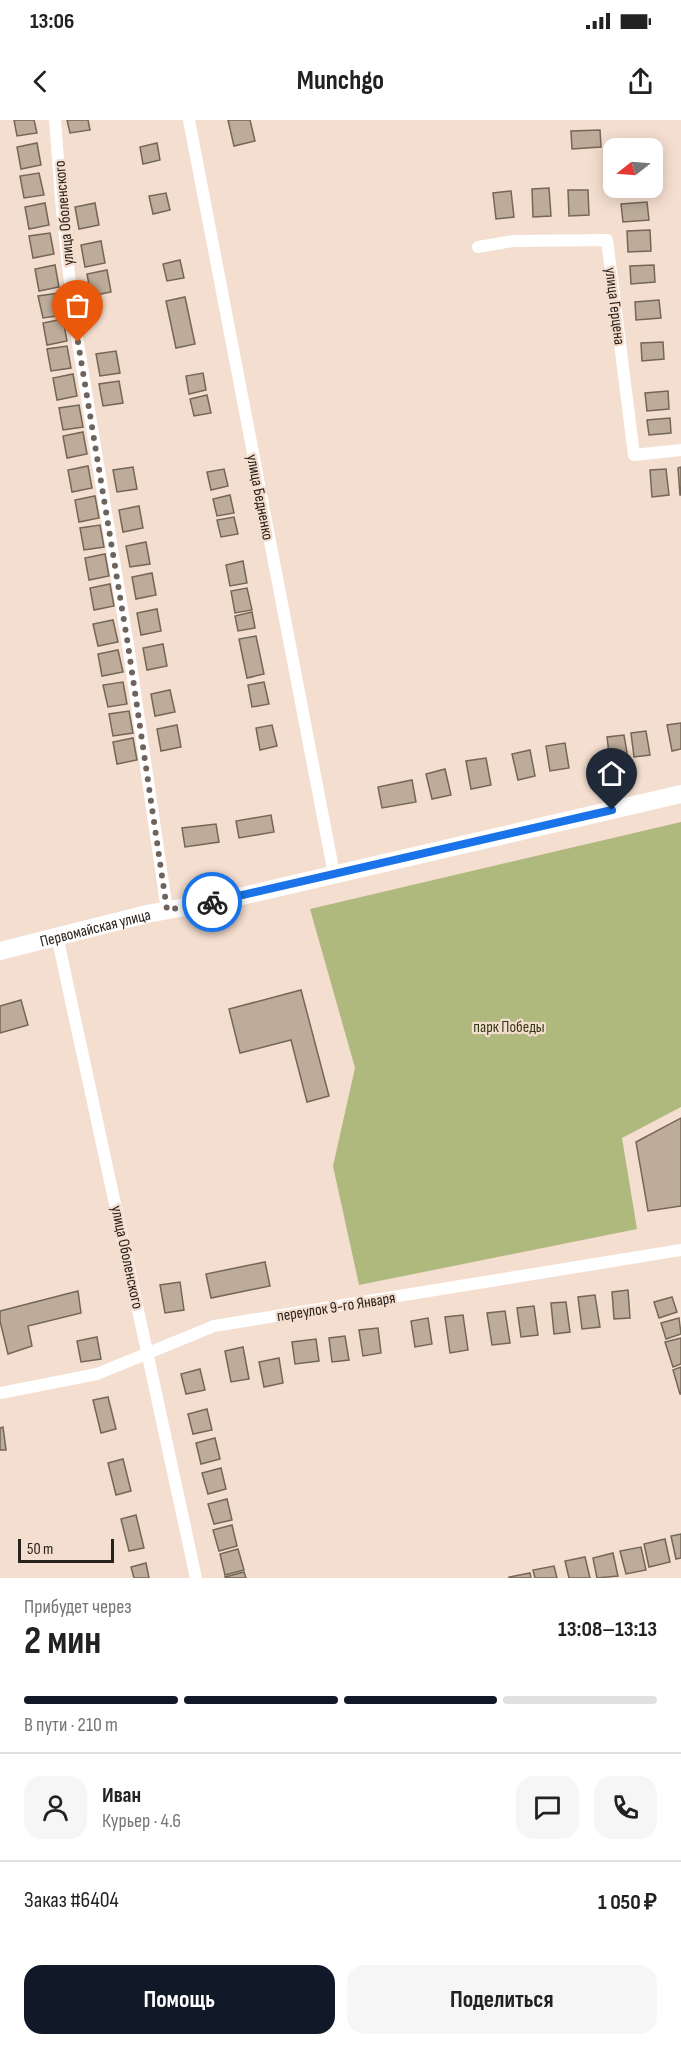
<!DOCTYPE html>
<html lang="ru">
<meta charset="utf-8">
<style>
body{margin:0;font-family:"Sofia Sans Condensed",sans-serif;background:#f6f6f6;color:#222;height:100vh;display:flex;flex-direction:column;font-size:22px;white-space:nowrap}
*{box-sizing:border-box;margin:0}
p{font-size:20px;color:#767676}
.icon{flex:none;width:33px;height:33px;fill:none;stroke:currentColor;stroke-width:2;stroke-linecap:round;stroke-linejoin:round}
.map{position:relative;height:1458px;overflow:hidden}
.details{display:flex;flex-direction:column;background:#fff;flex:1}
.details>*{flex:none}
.needle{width:39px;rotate:253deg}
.buttons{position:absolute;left:603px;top:18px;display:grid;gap:12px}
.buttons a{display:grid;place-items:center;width:60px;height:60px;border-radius:12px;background:#fff;box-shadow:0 3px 15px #0003;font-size:30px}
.scale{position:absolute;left:18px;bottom:15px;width:96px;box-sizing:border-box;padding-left:6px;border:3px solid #29211b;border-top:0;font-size:16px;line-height:21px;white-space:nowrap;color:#29211b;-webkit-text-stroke:4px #f4decf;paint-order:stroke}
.pin{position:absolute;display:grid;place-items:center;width:51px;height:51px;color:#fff;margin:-62px -26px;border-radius:50% 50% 50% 0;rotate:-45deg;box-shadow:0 0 6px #0007}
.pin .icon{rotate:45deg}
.courier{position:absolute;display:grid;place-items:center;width:60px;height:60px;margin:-30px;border:4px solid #1a73e8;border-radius:50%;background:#fff;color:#222;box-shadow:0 2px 8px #0007}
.summary em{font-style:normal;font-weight:700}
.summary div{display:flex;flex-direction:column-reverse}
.summary{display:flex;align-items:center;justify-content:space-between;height:102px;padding:0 24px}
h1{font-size:39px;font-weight:700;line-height:45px}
.bar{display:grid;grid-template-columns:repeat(4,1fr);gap:9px 6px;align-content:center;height:72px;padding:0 24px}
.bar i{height:8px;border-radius:4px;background:#e0e0e0}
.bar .active{background:#111827}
.bar p{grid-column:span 4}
.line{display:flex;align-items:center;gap:15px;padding:0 24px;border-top:2px solid #e0e0e0}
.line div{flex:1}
.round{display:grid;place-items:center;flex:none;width:63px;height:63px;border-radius:18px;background:#f6f6f6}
.button{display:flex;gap:12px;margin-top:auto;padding:12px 24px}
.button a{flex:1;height:69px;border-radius:18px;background:#111827;color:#fff;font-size:24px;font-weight:700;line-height:69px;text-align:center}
.button a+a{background:#f6f6f6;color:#222}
.status{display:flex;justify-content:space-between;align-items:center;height:42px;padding:0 30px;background:#fff;direction:ltr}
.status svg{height:16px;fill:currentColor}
header{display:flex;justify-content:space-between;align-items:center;height:78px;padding:0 24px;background:#fff;font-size:27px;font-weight:700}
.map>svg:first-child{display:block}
</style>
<div class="status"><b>13:06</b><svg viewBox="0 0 49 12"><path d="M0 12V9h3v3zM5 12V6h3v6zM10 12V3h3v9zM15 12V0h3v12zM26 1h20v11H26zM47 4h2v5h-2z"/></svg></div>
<header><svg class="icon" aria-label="back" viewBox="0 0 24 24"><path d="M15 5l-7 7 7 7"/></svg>Munchgo<svg class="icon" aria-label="share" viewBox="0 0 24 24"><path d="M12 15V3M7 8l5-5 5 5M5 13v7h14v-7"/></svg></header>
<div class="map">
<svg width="681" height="1458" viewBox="0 0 681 1458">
<rect width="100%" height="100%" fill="#f4decf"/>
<path fill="#afb97e" d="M681,702V987L622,1018L637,1109L359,1165L333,1046L355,948L310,789Z"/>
<g fill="#bcac99" stroke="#756655" stroke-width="1.5">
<path d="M14,0H34L37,13L17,16Z"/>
<path d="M67,0H88L90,10L70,13Z"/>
<path d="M228,0H250L255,21L234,26Z"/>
<path d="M600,10L601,27L572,29L571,11Z"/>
<path d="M37,23L41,45L21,49L17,27Z"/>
<path d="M157,23L160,40L143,44L140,27Z"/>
<path d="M39,53L44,75L24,78L20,56Z"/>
<path d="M549,68L551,96L533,97L532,69Z"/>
<path d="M568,70H588L589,95L569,96Z"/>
<path d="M511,71L514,97L496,99L493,73Z"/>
<path d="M166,73L170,90L153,94L149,76Z"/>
<path d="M647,82L649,100L623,102L621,84Z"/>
<path d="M45,83L49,105L29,109L25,87Z"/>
<path d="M95,83L99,105L79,109L75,87Z"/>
<path d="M650,110L651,131L628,132L627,111Z"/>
<path d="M50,113L54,134L33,138L29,116Z"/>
<path d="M101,121L105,143L85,147L81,125Z"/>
<path d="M180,140L184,158L167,161L163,144Z"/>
<path d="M55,145L59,167L39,171L35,149Z"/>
<path d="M654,145L655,162L631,164L630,146Z"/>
<path d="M107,150L111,172L91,176L87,154Z"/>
<path d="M59,173L63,195L43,198L38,176Z"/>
<path d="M185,177L195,224L176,228L166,181Z"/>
<path d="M659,180L661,198L636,200L635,182Z"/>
<path d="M63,199L67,221L47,225L43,203Z"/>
<path d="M663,222L664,239L642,241L641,223Z"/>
<path d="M67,226L71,248L51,251L47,229Z"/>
<path d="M116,231L120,253L100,256L96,234Z"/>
<path d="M203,253L206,270L189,274L186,256Z"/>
<path d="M73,254L77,276L57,280L53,258Z"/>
<path d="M119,261L123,283L103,286L99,264Z"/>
<path d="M668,271L669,289L647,291L645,273Z"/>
<path d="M207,275L211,293L194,296L190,279Z"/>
<path d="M79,285L83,307L63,310L59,288Z"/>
<path d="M670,298L671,313L649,315L647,300Z"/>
<path d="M83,312L87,334L67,338L63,316Z"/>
<path d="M88,346L92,368L72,372L68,350Z"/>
<path d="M133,347L137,369L117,372L113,350Z"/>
<path d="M681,347V375H680L678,348Z"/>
<path d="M224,349L228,366L211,370L207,352Z"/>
<path d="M666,349L669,375L652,377L650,350Z"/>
<path d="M230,375L234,393L217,396L213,379Z"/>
<path d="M95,376L99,398L79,402L75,380Z"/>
<path d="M139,386L143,408L123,412L119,390Z"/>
<path d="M234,397L238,414L221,417L217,400Z"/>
<path d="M100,405L104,427L84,430L80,408Z"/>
<path d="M146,422L150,444L130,447L126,426Z"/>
<path d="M105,434L109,456L89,460L85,438Z"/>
<path d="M243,441L247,463L230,466L226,445Z"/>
<path d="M152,453L156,475L136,479L132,457Z"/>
<path d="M110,464L114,486L94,490L90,468Z"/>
<path d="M247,468L252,490L235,493L231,471Z"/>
<path d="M157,489L161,511L141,515L137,493Z"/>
<path d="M252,492L255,508L238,511L235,496Z"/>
<path d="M113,500L118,522L98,526L93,504Z"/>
<path d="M256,516L264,554L247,558L239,519Z"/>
<path d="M163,524L167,546L147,550L143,528Z"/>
<path d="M118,530L123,552L102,556L98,534Z"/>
<path d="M123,562L127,584L108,587L103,565Z"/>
<path d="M264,562L269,584L252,587L248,565Z"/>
<path d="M170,570L175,592L155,596L151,574Z"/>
<path d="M129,591L133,613L113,616L109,594Z"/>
<path d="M681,603V629L672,631L667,605Z"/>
<path d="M177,605L181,627L161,631L157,609Z"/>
<path d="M272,605L277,626L260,630L256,608Z"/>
<path d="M646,611L650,635L634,637L631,613Z"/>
<path d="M624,615L628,639L610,642L607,617Z"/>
<path d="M133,618L137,640L117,644L113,622Z"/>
<path d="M565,623L569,648L550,651L546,626Z"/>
<path d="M530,630L535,656L518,660L512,634Z"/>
<path d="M486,638L491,665L471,669L466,641Z"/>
<path d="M445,649L451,675L432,679L426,654Z"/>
<path d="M412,660L416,682L382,688L378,667Z"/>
<path d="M271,695L274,712L239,718L236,701Z"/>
<path d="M216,704L219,722L185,727L182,708Z"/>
<path d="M301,870L329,976L307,982L291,920L240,933L229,889Z"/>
<path d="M21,880L28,905L0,913V886Z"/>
<path d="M681,998V1086L648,1091L636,1022Z"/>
<path d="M265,1142L270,1166L211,1178L206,1154Z"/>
<path d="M180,1162L184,1190L165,1193L160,1165Z"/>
<path d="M628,1170L630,1198L614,1199L612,1172Z"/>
<path d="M78,1171L81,1193L28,1206L32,1226L8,1234L0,1201V1191Z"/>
<path d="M595,1175L600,1207L582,1209L578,1177Z"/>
<path d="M672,1177L677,1192L659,1198L654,1182Z"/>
<path d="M566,1182L570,1212L554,1214L551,1183Z"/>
<path d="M534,1186L538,1215L521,1217L517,1188Z"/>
<path d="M505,1191L510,1223L492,1225L487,1193Z"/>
<path d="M463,1195L468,1230L450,1233L445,1197Z"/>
<path d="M428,1198L432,1224L415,1227L411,1201Z"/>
<path d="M679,1198L681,1214L666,1219L661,1203Z"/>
<path d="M378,1208L381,1233L363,1236L359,1210Z"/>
<path d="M345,1216L349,1240L332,1242L329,1218Z"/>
<path d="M97,1217L101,1239L81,1242L77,1221Z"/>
<path d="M681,1218V1244L673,1247L665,1222Z"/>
<path d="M316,1219L319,1241L295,1244L292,1222Z"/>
<path d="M243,1227L249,1259L231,1262L225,1231Z"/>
<path d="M279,1238L283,1263L264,1267L259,1242Z"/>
<path d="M681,1247V1274H680L673,1250Z"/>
<path d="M200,1249L205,1270L186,1274L181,1254Z"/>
<path d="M108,1277L116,1309L101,1313L93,1280Z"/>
<path d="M207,1289L212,1310L193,1314L188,1294Z"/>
<path d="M3,1307L6,1330H0V1308Z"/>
<path d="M215,1318L220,1339L201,1344L196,1323Z"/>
<path d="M123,1339L131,1371L116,1375L108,1343Z"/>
<path d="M221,1348L226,1369L208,1374L202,1353Z"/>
<path d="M227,1379L232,1400L214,1404L208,1384Z"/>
<path d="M136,1395L144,1428L129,1431L121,1399Z"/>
<path d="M232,1405L237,1426L219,1431L213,1410Z"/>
<path d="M681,1414V1438L676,1439L671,1416Z"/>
<path d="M665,1419L670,1442L649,1447L644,1424Z"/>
<path d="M641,1427L646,1450L626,1454L620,1431Z"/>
<path d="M238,1429L244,1450L225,1455L220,1434Z"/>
<path d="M613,1433L618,1456L597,1458L593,1438Z"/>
<path d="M585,1437L590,1458H569L565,1441Z"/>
<path d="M146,1443L149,1458H134L131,1447Z"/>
<path d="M554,1446L557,1458H535L533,1450Z"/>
<path d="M244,1452L246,1458H226L225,1457Z"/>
<path d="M530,1453L531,1458H509V1457Z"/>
</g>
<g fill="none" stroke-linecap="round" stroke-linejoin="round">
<g stroke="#fff" stroke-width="12">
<path d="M55,0L62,91L74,199L128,525L167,790"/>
<path d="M189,0L334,754"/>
<path d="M478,127L513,121L607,120L634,335L681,330"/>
<path d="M57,816L196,1458"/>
<path d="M0,1273L97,1254L214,1206L681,1130"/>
</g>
<path stroke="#fff" stroke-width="18" id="s1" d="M0,831L147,794L234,778L681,674"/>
</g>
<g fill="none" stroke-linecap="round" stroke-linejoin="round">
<path stroke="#70635a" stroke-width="6" stroke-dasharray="0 10.8" d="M78,222L128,525L167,790L212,782"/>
<path stroke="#1a73e8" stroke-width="8" d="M212,782L612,690"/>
</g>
<g text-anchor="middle" stroke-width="4.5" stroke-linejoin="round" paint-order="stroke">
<g font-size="16" fill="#29211b" stroke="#f4decf">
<text transform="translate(63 93) rotate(-95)" y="6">улица Оболенского</text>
<text transform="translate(616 186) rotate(83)" y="6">улица Герцена</text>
<text transform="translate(261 377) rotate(79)" y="6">улица Бедненко</text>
<text dy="6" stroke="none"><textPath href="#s1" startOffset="98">Первомайская улица</textPath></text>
<text transform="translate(128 1137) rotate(78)" y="6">улица Оболенского</text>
<text transform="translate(336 1186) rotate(-9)" y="6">переулок 9-го Января</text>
</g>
<g font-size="16" fill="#343814" stroke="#f4decf">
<text x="509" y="912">парк Победы</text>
</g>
</g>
</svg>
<div class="buttons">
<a><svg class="needle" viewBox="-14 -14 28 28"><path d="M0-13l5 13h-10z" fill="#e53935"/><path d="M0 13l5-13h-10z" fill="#767676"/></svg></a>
</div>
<div class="scale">50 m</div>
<div class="pin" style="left:78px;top:222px;background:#ea580c"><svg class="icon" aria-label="bag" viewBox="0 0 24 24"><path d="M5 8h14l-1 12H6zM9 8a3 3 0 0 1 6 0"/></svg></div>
<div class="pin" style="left:612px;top:690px;background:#1f2937"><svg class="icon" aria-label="home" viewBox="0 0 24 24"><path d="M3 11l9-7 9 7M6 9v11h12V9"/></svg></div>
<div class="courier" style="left:212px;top:782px"><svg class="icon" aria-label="bike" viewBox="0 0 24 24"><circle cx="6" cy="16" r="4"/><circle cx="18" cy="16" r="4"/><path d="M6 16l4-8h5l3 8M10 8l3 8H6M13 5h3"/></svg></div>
</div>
<section class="details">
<div class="summary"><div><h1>2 мин</h1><p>Прибудет через</p></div><em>13:08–13:13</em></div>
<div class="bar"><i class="active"></i><i class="active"></i><i class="active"></i><i></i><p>В пути · 210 m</p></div>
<div class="line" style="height:108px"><a class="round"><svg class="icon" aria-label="person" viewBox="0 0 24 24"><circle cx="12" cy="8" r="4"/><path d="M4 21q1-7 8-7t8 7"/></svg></a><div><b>Иван</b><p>Курьер · 4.6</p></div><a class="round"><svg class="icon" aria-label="chat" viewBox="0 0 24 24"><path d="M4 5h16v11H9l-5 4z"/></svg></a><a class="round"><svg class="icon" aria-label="phone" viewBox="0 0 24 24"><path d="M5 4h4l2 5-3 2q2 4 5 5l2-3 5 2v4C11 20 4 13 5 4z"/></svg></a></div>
<div class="line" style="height:78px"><div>Заказ #6404</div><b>1 050 ₽</b></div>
<div class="button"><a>Помощь</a><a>Поделиться</a></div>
</section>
